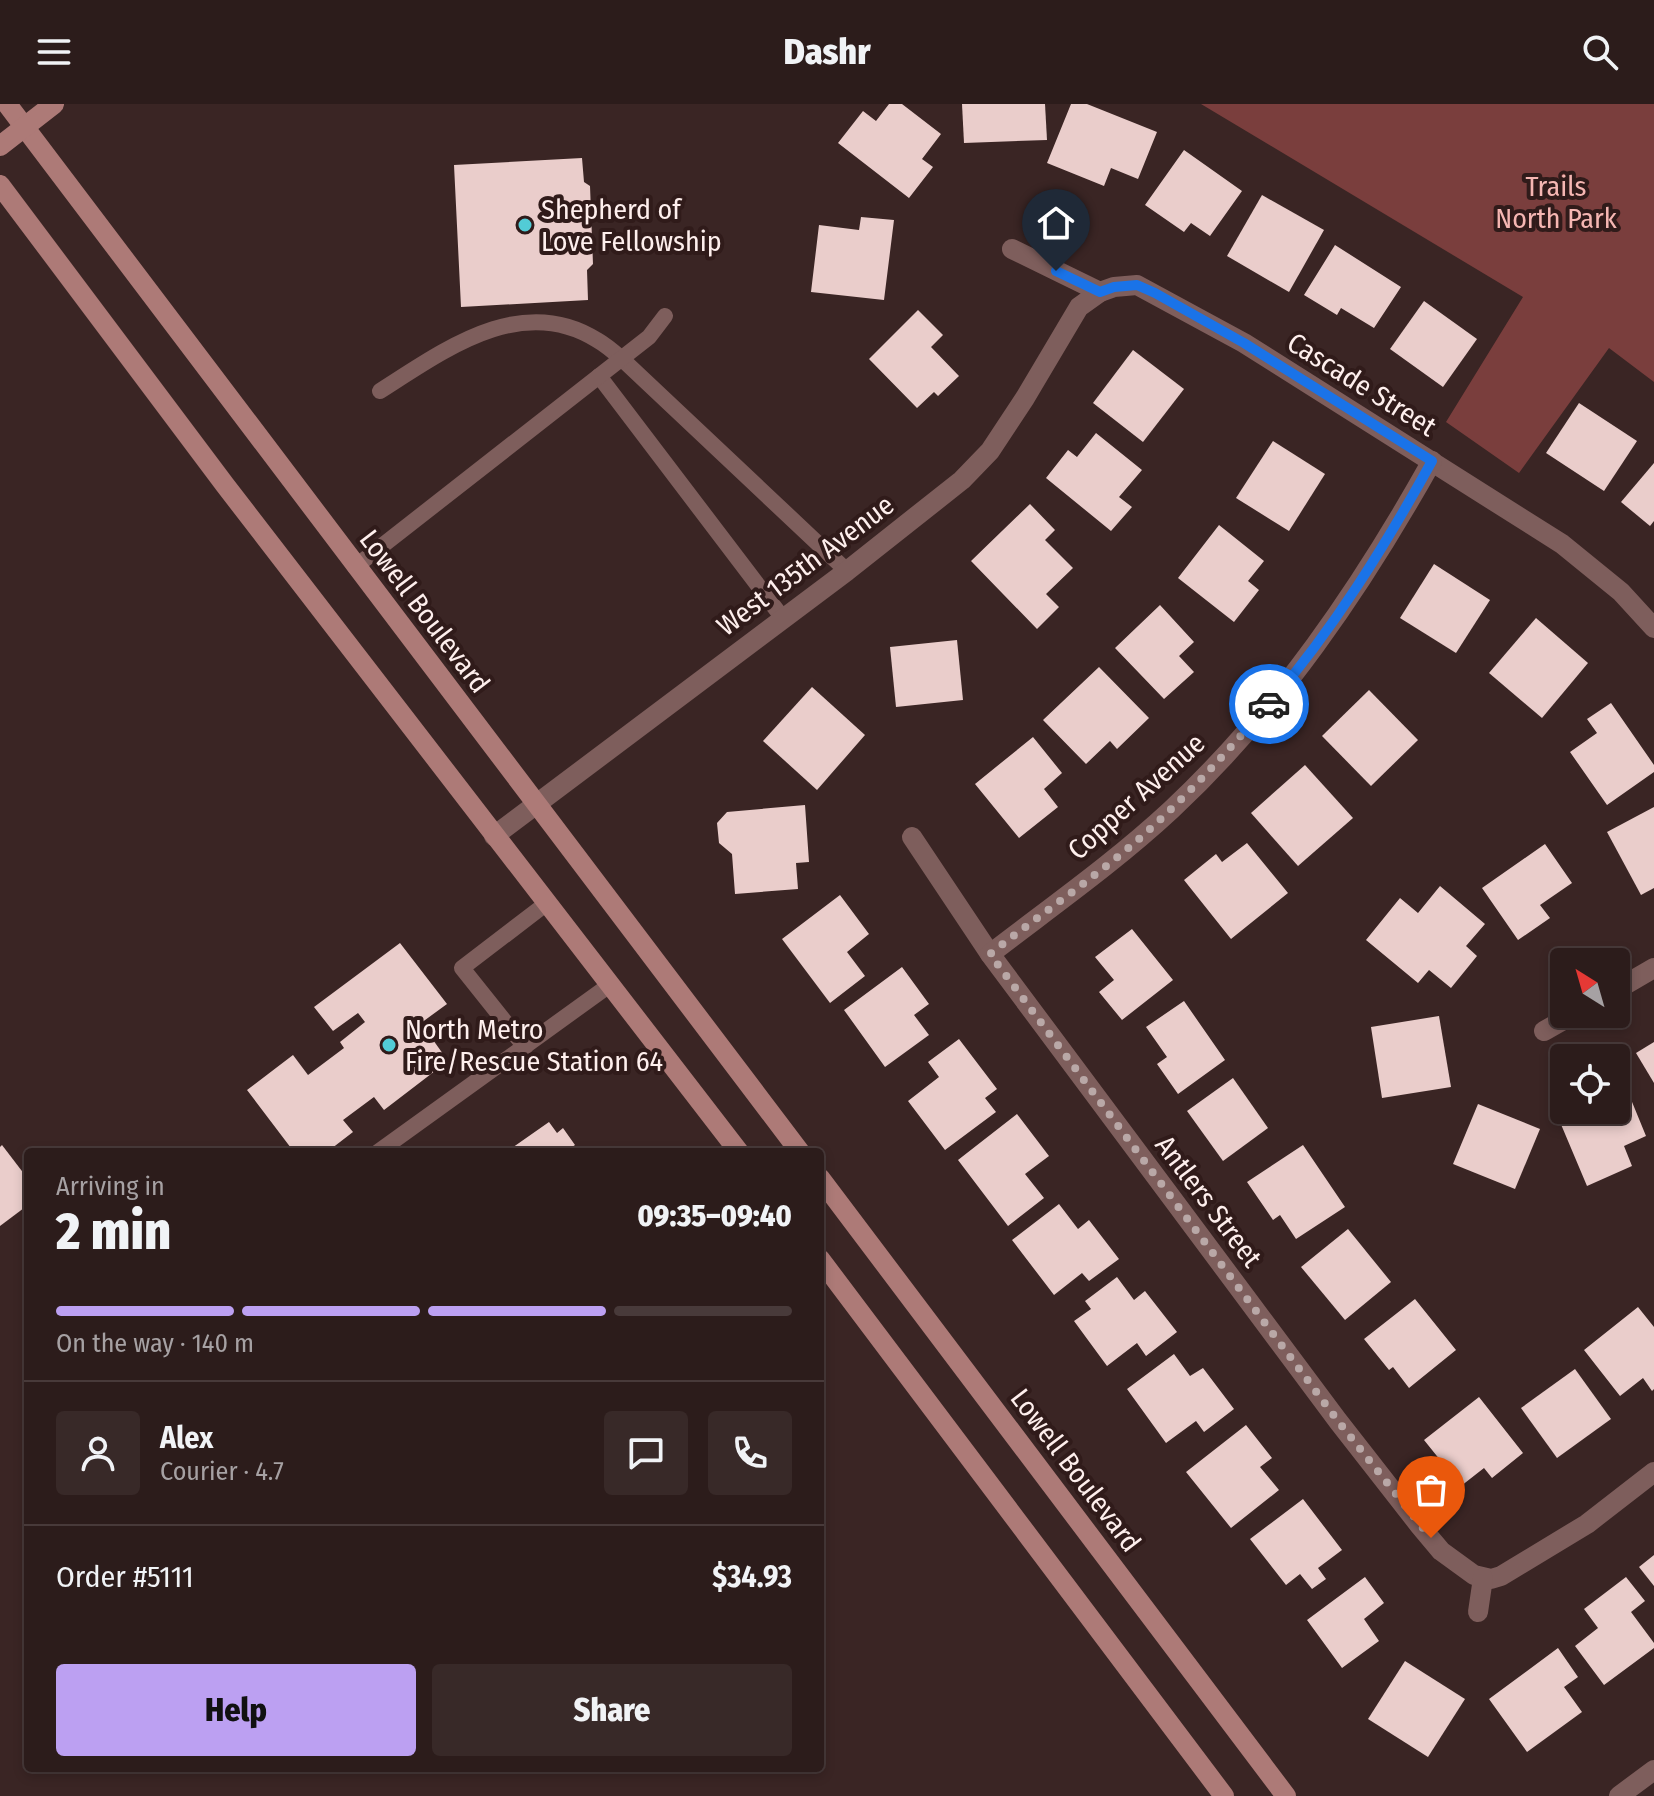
<!DOCTYPE html>
<meta charset="utf-8">
<style>
body{margin:0;font-family:"Fira Sans Condensed",sans-serif;background:#382928;color:#f1f3f6;height:100vh;display:flex;flex-direction:column;font-size:30px;white-space:nowrap}
*{box-sizing:border-box;margin:0}
p{font-size:26px;color:#a6a1a3}
.icon{flex:none;width:44px;height:44px;fill:none;stroke:currentColor;stroke-width:2;stroke-linecap:round;stroke-linejoin:round}
.map{position:relative;flex:1;overflow:hidden}
.details{position:absolute;left:24px;top:1044px;width:800px;height:624px;display:flex;flex-direction:column;background:#2c1c1b;border-radius:8px;box-shadow:0 4px 12px #0003,0 0 0 2px #483a3a}
.details>*{flex:none}
.needle{width:52px;rotate:323deg}
.tools{position:absolute;left:1550px;top:844px;display:grid;gap:16px}
.tools a{display:grid;place-items:center;width:80px;height:80px;border-radius:8px;background:#2c1c1b;box-shadow:0 4px 12px #0003,0 0 0 2px #483a3a;font-size:40px}
.pin{position:absolute;display:grid;place-items:center;width:68px;height:68px;color:#fff;margin:-82px -34px;border-radius:50% 50% 50% 0;rotate:-45deg;box-shadow:0 0 8px #0007}
.pin .icon{rotate:45deg}
.courier{position:absolute;display:grid;place-items:center;width:80px;height:80px;margin:-40px;border:6px solid #1a73e8;border-radius:50%;background:#fff;color:#222;box-shadow:0 2px 10px #0007}
.overview em{font-style:normal;font-weight:800}
.overview div{display:flex;flex-direction:column-reverse}
.overview{display:flex;align-items:center;justify-content:space-between;height:136px;padding:0 32px}
h1{font-size:52px;font-weight:800;line-height:60px}
.bar{display:grid;grid-template-columns:repeat(4,1fr);gap:12px 8px;align-content:center;height:96px;padding:0 32px}
.bar i{height:10px;border-radius:6px;background:#483a3a}
.bar .selected{background:#bca0f2}
.bar p{grid-column:span 4}
.line{display:flex;align-items:center;gap:20px;padding:0 32px;border-top:2px solid #483a3a}
.line div{flex:1}
.round{display:grid;place-items:center;flex:none;width:84px;height:84px;border-radius:8px;background:#382928}
.primary-button{display:flex;gap:16px;margin-top:auto;padding:16px 32px}
.primary-button a{flex:1;height:92px;border-radius:8px;background:#bca0f2;color:#111;font-size:32px;font-weight:800;line-height:92px;text-align:center}
.primary-button a+a{background:#382928;color:#f1f3f6}
header{display:flex;justify-content:space-between;align-items:center;height:104px;padding:0 32px;background:#2c1c1b;font-size:36px;font-weight:800}
.map>svg:first-child{display:block}
</style>
<header><svg class="icon" aria-label="menu" viewBox="0 0 24 24"><path d="M4 6h16M4 12h16M4 18h16"/></svg>Dashr<svg class="icon" aria-label="search" viewBox="0 0 24 24"><circle cx="10" cy="10" r="6"/><path d="M15 15l6 6"/></svg></header>
<div class="map">
<svg width="1654" height="1692" viewBox="0 0 1654 1692">
<rect width="100%" height="100%" fill="#3a2524"/>
<path fill="#7a3e3d" d="M1201,0H1654V278L1609,244L1519,369L1446,318L1523,193Z"/>
<g fill="#eacdcb">
<path d="M889,0H902L941,30L922,55L933,63L909,94L838,39L863,7L876,17Z"/>
<path d="M962,0H1045L1047,36L964,39Z"/>
<path d="M1071,0H1087L1157,28L1138,75L1111,64L1104,82L1047,59Z"/>
<path d="M1184,46L1242,87L1210,132L1191,119L1184,128L1145,101Z"/>
<path d="M582,54L584,78L590,82L593,160L587,166L588,196L461,203L454,61Z"/>
<path d="M1262,91L1324,126L1289,188L1227,152Z"/>
<path d="M861,113L894,116L884,196L811,188L819,121L859,126Z"/>
<path d="M1335,141L1401,183L1374,224L1341,204L1337,211L1304,191Z"/>
<path d="M1424,197L1477,235L1443,283L1390,245Z"/>
<path d="M918,206L943,231L931,243L959,272L938,292L934,288L917,304L869,255Z"/>
<path d="M1133,246L1184,285L1143,338L1093,299Z"/>
<path d="M1579,299L1637,337L1604,387L1546,349Z"/>
<path d="M1096,329L1142,366L1119,393L1132,403L1111,427L1046,374L1068,346L1077,353Z"/>
<path d="M1273,337L1325,370L1289,427L1236,394Z"/>
<path d="M1654,359V417L1650,422L1621,398Z"/>
<path d="M1030,400L1055,426L1045,436L1073,464L1046,490L1059,503L1037,525L971,457Z"/>
<path d="M1219,421L1264,457L1248,477L1259,486L1234,518L1178,474Z"/>
<path d="M1434,460L1490,496L1456,549L1400,514Z"/>
<path d="M1160,501L1194,538L1179,552L1194,568L1164,595L1115,544Z"/>
<path d="M1536,514L1588,559L1542,614L1489,569Z"/>
<path d="M957,536L963,596L896,603L890,543Z"/>
<path d="M1099,563L1149,614L1117,645L1110,637L1086,660L1043,616Z"/>
<path d="M812,583L865,631L817,686L763,637Z"/>
<path d="M1369,586L1418,636L1371,682L1322,632Z"/>
<path d="M1611,599L1654,661V668L1607,701L1570,648L1597,629L1587,615Z"/>
<path d="M1033,633L1062,669L1044,685L1058,703L1019,734L975,680Z"/>
<path d="M1305,661L1353,714L1298,762L1251,709Z"/>
<path d="M805,701L809,758L796,759L798,785L735,790L732,750L719,739L717,719L727,708Z"/>
<path d="M1654,703V784L1641,791L1607,728Z"/>
<path d="M1247,739L1288,789L1231,835L1184,776L1216,750L1222,758Z"/>
<path d="M1545,740L1572,779L1540,801L1550,814L1518,836L1482,784Z"/>
<path d="M1440,782L1485,820L1466,842L1477,852L1451,884L1429,866L1418,879L1366,836L1400,794L1418,809Z"/>
<path d="M840,791L869,830L847,848L865,872L830,899L782,835Z"/>
<path d="M1132,825L1173,876L1122,916L1099,888L1114,876L1095,853Z"/>
<path d="M400,839L447,900L421,919L448,957L384,1006L374,993L343,1016L353,1028L327,1048H294L247,986L293,951L308,971L344,944L340,938L365,918L358,909L333,927L314,903Z"/>
<path d="M902,863L929,900L914,911L929,931L885,963L844,906Z"/>
<path d="M1184,897L1225,956L1178,990L1157,960L1167,953L1146,923Z"/>
<path d="M1439,912L1451,983L1382,994L1371,923Z"/>
<path d="M959,935L997,985L985,994L996,1008L945,1046L908,997L939,973L928,958Z"/>
<path d="M1654,938V979L1636,949Z"/>
<path d="M1233,974L1268,1024L1223,1057L1187,1007Z"/>
<path d="M1630,993L1646,1032L1624,1042L1632,1062L1587,1082L1560,1018L1588,1006H1616V999Z"/>
<path d="M1478,1000L1540,1025L1515,1085L1453,1060Z"/>
<path d="M1017,1010L1049,1052L1025,1070L1044,1094L1008,1122L958,1056Z"/>
<path d="M549,1018L557,1029L563,1024L575,1041L568,1046L570,1048H510L509,1046Z"/>
<path d="M2,1041L28,1075V1101L0,1122V1043Z"/>
<path d="M1303,1041L1345,1103L1296,1135L1280,1111L1273,1116L1247,1078Z"/>
<path d="M1059,1100L1078,1125L1089,1116L1119,1155L1089,1177L1082,1169L1054,1191L1012,1136Z"/>
<path d="M1348,1125L1391,1178L1345,1216L1301,1163Z"/>
<path d="M1117,1173L1134,1196L1145,1187L1177,1228L1146,1252L1137,1239L1107,1262L1074,1217L1091,1205L1085,1197Z"/>
<path d="M1415,1195L1456,1246L1409,1284L1393,1263L1389,1266L1364,1235Z"/>
<path d="M1638,1203L1654,1223V1285L1652,1287L1643,1274L1620,1292L1584,1246Z"/>
<path d="M1174,1250L1190,1272L1203,1264L1234,1305L1204,1328L1196,1317L1166,1339L1127,1285Z"/>
<path d="M1575,1265L1611,1315L1557,1354L1521,1304Z"/>
<path d="M1479,1293L1523,1349L1492,1374L1484,1364L1461,1382L1424,1336Z"/>
<path d="M1246,1321L1272,1354L1260,1363L1279,1386L1231,1424L1186,1368Z"/>
<path d="M1303,1395L1342,1446L1318,1464L1326,1475L1312,1485L1300,1470L1286,1481L1250,1435Z"/>
<path d="M1654,1451V1482L1639,1463Z"/>
<path d="M1365,1473L1384,1499L1364,1515L1379,1537L1342,1564L1307,1516Z"/>
<path d="M1626,1473L1645,1497L1631,1508L1654,1539V1544L1604,1581L1575,1542L1598,1524L1584,1505Z"/>
<path d="M1558,1544L1578,1573L1564,1583L1582,1608L1527,1648L1489,1595Z"/>
<path d="M1405,1557L1465,1595L1428,1653L1368,1615Z"/>
</g>
<g fill="none" stroke-linecap="round" stroke-linejoin="round">
<g stroke="#7e5e5c" stroke-width="16">
<path d="M599,272L782,513"/>
<path d="M380,287C443,247 521,188 597,236C606,241 614,248 622,255L847,467"/>
<path d="M355,463L649,233L665,212"/>
<path d="M525,943L462,864L547,799"/>
<path d="M378,1048L611,880"/>
</g>
<g stroke="#7e5e5c" stroke-width="20">
<path d="M1012,145L1100,188L1114,183L1137,181L1244,239L1562,440L1621,488L1654,524"/>
<path d="M494,732L847,467L962,376L990,347L1025,294L1079,203L1100,188"/>
<path d="M912,733L990,850L1338,1317L1420,1422L1441,1447L1474,1471L1491,1475L1501,1472L1587,1420L1654,1368"/>
<path d="M990,850C1051,803 1115,758 1171,706C1278,606 1361,484 1432,357"/>
<path d="M1616,886L1654,864"/>
<path d="M1544,927L1574,910"/>
<path d="M1478,1508L1483,1474"/>
<path d="M1619,1692L1654,1666"/>
</g>
<g stroke="#ad7a77" stroke-width="20">
<path d="M7,0L800,1048"/>
<path d="M0,42L54,0"/>
<path d="M0,81L225,381L739,1048"/>
<path d="M820,1074L1286,1692"/>
<path d="M820,1155L1224,1692"/>
</g>
</g>
<g fill="none" stroke-linecap="round" stroke-linejoin="round">
<path stroke="#b9a8a7" stroke-width="8" stroke-dasharray="0 14.4" d="M1269,600C1226,649 1182,698 1132,741C1087,779 1037,813 990,850L1338,1317L1431,1434"/>
<path stroke="#1a73e8" stroke-width="10" d="M1056,167L1100,188L1114,183L1137,181L1155,189L1244,239L1432,357C1385,442 1333,526 1269,600"/>
</g>
<g fill="#52ccd6" stroke="#301b1a" stroke-width="3">
<circle cx="525" cy="121" r="8"/>
<circle cx="389" cy="941" r="8"/>
</g>
<g text-anchor="middle" stroke-width="8" stroke-linejoin="round" paint-order="stroke">
<g font-size="28" fill="#f5b6b2" stroke="#301b1a">
<text x="1556" y="92">Trails<tspan x="1556" dy="32">North Park</tspan></text>
</g>
<g font-size="28" fill="#feefed" stroke="#301b1a" text-anchor="start">
<text x="541" y="115">Shepherd of<tspan x="541" dy="32">Love Fellowship</tspan></text>
<text x="405" y="935">North Metro<tspan x="405" dy="32">Fire/Rescue Station 64</tspan></text>
</g>
<g font-size="28" fill="#feefed" stroke="#301b1a">
<text transform="translate(1362 280) rotate(32)" y="10">Cascade Street</text>
<text transform="translate(805 461) rotate(-37)" y="10">West 135th Avenue</text>
<text transform="translate(425 507) rotate(53)" y="10">Lowell Boulevard</text>
<text transform="translate(1136 692) rotate(-42)" y="10">Copper Avenue</text>
<text transform="translate(1209 1097) rotate(53)" y="10">Antlers Street</text>
<text transform="translate(1076 1366) rotate(53)" y="10">Lowell Boulevard</text>
</g>
</g>
</svg>
<div class="tools">
<a><svg class="needle" viewBox="-14 -14 28 28"><path d="M0-13l5 13h-10z" fill="#e53935"/><path d="M0 13l5-13h-10z" fill="#a6a1a3"/></svg></a>
<a><svg class="icon" aria-label="locate" viewBox="0 0 24 24"><circle cx="12" cy="12" r="6"/><path d="M12 2v4M12 18v4M2 12h4M18 12h4"/></svg></a>
</div>
<div class="pin" style="left:1431px;top:1434px;background:#ea580c"><svg class="icon" aria-label="bag" viewBox="0 0 24 24"><path d="M5 8h14l-1 12H6zM9 8a3 3 0 0 1 6 0"/></svg></div>
<div class="pin" style="left:1056px;top:167px;background:#1f2937"><svg class="icon" aria-label="home" viewBox="0 0 24 24"><path d="M3 11l9-7 9 7M6 9v11h12V9"/></svg></div>
<div class="courier" style="left:1269px;top:600px"><svg class="icon" aria-label="car" viewBox="0 0 24 24"><path d="M5 17H2v-5l4-1 3-4h7l3 4 3 1v5h-3M9 17h6M6 11h13"/><circle cx="7" cy="17" r="2"/><circle cx="17" cy="17" r="2"/></svg></div>
<section class="details">
<div class="overview"><div><h1>2 min</h1><p>Arriving in</p></div><em>09:35–09:40</em></div>
<div class="bar"><i class="selected"></i><i class="selected"></i><i class="selected"></i><i></i><p>On the way · 140 m</p></div>
<div class="line" style="height:144px"><a class="round"><svg class="icon" aria-label="person" viewBox="0 0 24 24"><circle cx="12" cy="8" r="4"/><path d="M4 21q1-7 8-7t8 7"/></svg></a><div><b>Alex</b><p>Courier · 4.7</p></div><a class="round"><svg class="icon" aria-label="chat" viewBox="0 0 24 24"><path d="M4 5h16v11H9l-5 4z"/></svg></a><a class="round"><svg class="icon" aria-label="phone" viewBox="0 0 24 24"><path d="M5 4h4l2 5-3 2q2 4 5 5l2-3 5 2v4C11 20 4 13 5 4z"/></svg></a></div>
<div class="line" style="height:104px"><div>Order #5111</div><b>$34.93</b></div>
<div class="primary-button"><a>Help</a><a>Share</a></div>
</section>
</div>
